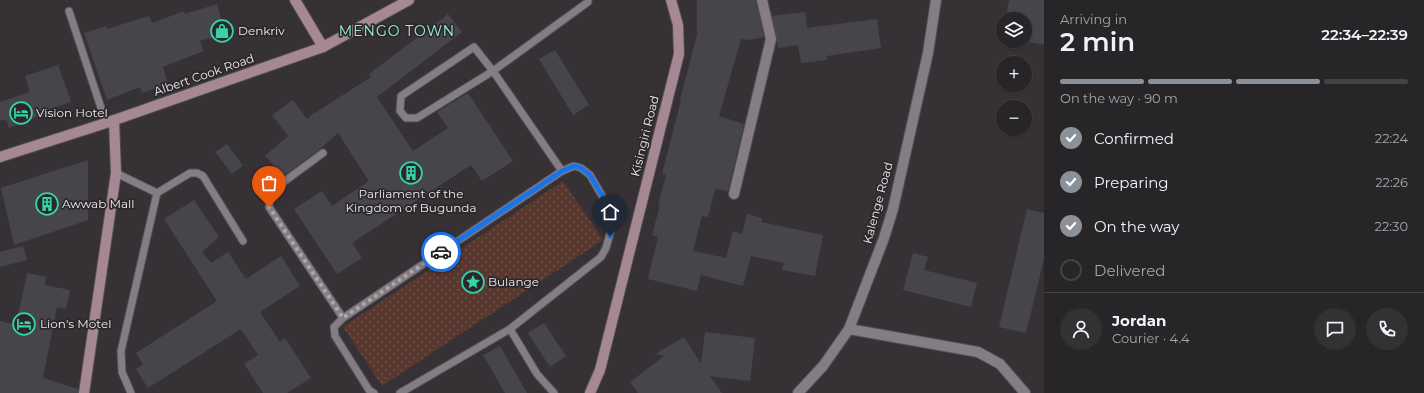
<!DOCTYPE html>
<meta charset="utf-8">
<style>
body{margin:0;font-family:Montserrat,sans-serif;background:#343134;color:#f1f3f6;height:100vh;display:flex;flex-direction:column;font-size:15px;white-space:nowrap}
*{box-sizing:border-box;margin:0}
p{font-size:13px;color:#a5a5a8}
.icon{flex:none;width:22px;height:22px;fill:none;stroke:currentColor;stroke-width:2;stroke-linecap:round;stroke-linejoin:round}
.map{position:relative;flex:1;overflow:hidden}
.sheet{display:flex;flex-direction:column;background:#282528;width:380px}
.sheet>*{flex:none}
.controls{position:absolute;left:996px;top:12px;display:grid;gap:8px}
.controls a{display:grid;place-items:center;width:36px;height:36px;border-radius:50%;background:#282528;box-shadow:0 1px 3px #0004,0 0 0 1px #444245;font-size:20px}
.pin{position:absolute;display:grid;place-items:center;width:34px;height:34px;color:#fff;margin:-41px -17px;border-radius:50% 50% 50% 0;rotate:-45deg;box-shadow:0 0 4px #0007}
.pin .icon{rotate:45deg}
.courier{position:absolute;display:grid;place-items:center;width:40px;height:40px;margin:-20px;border:3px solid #1a73e8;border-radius:50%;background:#fff;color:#222;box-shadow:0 1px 5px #0007}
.headline em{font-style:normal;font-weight:600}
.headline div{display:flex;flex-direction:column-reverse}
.headline{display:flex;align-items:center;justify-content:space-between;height:68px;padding:0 16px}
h1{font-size:26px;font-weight:600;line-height:30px}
.bar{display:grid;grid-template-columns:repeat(4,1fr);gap:6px 4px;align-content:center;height:48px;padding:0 16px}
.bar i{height:5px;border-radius:3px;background:#444245}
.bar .on{background:#8c9099}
.bar p{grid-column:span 4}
.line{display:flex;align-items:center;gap:10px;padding:0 16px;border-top:1px solid #444245}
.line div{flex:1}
.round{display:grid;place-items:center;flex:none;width:42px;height:42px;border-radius:21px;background:#343134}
ol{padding:0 16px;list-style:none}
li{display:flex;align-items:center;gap:12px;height:44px}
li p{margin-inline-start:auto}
li .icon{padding:4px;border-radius:50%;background:#8c9099;color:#fff;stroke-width:4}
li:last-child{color:#a5a5a8}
li i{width:22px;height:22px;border:2px solid #444245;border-radius:50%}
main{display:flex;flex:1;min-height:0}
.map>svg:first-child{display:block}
</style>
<main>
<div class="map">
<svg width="1044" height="393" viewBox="0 0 1044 393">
<defs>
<pattern id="park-dots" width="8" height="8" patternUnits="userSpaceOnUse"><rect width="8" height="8" fill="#58372f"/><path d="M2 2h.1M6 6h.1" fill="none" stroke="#70544d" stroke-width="1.8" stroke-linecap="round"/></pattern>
</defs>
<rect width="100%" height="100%" fill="#363135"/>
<path fill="url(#park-dots)" d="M563,181L603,240L382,386L343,327Z"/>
<g fill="#47454c">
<path d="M697,0H756L764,37L750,40L741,39L719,116L744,124L728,191L715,189L708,217L702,216L693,251L726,258L733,231L742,234L747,214L762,218L761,222L823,235L815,276L782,270L784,263L751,256L743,286L701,275L697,291L648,279L658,237L652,235L660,205H658L666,175L662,174L681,100H680L697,35Z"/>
<path d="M1009,0H1044V45L1025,41V19H1006Z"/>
<path d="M217,4L225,34L200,41L204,51L163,67L168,84L142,93L140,87L107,100L84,33L106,26L107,29L149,16L152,23L184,11L185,14Z"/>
<path d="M805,12L807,28L877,19L881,48L827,56V60L801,63L798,45L778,48L772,16Z"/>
<path d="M448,14L462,32L377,97L413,151L448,128L437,112L468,93L513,161L482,181L471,165L352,243L362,258L337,274L294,209L322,191L332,206L369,181L338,133L319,150L283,176L265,156L288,136L272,115L293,100L307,119L315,112V113L371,77L369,74Z"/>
<path d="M555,50L589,105L573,115L539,59Z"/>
<path d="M58,65L71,102L37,113L38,116L9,128L6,119L0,121V102L30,92L25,76Z"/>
<path d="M227,144L243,166L232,174L215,152Z"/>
<path d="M88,160V220L14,245L1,188Z"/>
<path d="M194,200L219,237L202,252L211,263L228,252L246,279L281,256L300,286L260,312L280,342L285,338L311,378L287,393H263L244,364L258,355L241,329L148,388L136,369L143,364L136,353L217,301L164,219Z"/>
<path d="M1027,209L1044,213V259L1026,333L999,327Z"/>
<path d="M23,246L27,260L0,267V252Z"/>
<path d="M913,253L928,257L924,270L977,283L971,307L903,290Z"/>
<path d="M27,273L46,277L45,285L70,290L66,309L57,307L43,378L78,389V393H0V321L16,325Z"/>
<path d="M544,323L566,356L550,367L528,333Z"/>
<path d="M705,332L755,338L750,381L710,376L722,393H638L630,382L664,356L655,354L684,337L701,364Z"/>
<path d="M500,346L527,393H505L483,355Z"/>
</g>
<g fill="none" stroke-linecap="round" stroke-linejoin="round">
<g stroke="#534f53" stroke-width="9">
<g id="service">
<path d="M69,11L106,123"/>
<path d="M323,153L274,189L270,195L269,207L343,318"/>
<path d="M562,171L493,71L474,47L401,96L400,111L406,118H417L493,71L588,2V0"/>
<path d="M116,173L157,193L121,351L122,372L131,393"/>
<path d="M157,193L190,173H197L203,176L243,241"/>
<path d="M510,329L537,374L554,393"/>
<path d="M374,393L369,390L335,336L334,327L343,318L562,171L574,166L581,168L590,175L612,213L613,223L606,248L601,257L510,329L400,393"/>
</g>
</g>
<g stroke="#534f53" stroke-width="12">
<g id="minor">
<path d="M734,194L771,39L762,0"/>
<path d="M849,329L978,352L1000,364L1025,393"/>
<path d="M798,393L823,366L849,329L884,238L893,209L928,53L936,0"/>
</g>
</g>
<g stroke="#534f53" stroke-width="12">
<g id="secondary">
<path d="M295,0L323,47"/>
<path d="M0,157L106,123L323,47L409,0"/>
<path d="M84,393L116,173L114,120"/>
<path d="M590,393L600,370L679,54L678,25L671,0"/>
</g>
</g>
<use href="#service" stroke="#847d83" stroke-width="7"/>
<use href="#minor" stroke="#847d83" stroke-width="10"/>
<use href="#secondary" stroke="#a58893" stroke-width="10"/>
</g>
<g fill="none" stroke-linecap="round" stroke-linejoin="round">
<path stroke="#ada9ad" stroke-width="4" stroke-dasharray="0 7.2" d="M269,207L343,318L441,252"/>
<path stroke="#1a73e8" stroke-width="5" d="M441,252L562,171L574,166L581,168L590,175L612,212L613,223L610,236"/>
</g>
<defs>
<g id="shop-ring" transform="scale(1.15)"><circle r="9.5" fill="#2c272b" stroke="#34d4a8" stroke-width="1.5"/><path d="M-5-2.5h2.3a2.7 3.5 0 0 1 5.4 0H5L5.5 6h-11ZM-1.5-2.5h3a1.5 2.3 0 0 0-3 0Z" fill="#34d4a8"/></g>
<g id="hotel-ring" transform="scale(1.15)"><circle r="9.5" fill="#2c272b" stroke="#34d4a8" stroke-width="1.5"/><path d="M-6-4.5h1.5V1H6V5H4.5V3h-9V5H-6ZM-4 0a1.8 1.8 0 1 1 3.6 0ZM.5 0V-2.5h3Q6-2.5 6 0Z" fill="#34d4a8"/></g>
<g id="building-ring" transform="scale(1.15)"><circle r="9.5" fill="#2c272b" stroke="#34d4a8" stroke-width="1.5"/><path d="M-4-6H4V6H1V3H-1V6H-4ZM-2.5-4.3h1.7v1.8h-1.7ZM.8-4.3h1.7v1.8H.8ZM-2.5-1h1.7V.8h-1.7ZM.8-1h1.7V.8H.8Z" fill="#34d4a8"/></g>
<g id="sight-ring" transform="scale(1.15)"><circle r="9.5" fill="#2c272b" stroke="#34d4a8" stroke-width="1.5"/><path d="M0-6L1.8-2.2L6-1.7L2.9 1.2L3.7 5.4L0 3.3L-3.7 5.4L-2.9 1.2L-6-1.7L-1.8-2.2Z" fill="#34d4a8"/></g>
</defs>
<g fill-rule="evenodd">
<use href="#shop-ring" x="222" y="31"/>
<use href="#hotel-ring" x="21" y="113"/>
<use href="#building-ring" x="411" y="173"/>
<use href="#building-ring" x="47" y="204"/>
<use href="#sight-ring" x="473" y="282"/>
<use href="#hotel-ring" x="24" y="324"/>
</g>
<g text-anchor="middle" stroke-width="3.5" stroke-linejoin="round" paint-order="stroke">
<g font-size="12" fill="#edeaed" stroke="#2c272b" text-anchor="start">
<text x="238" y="35">Denkriv</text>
<text x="36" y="117">Vision Hotel</text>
<text x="411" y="198" text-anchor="middle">Parliament of the<tspan x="411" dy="14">Kingdom of Bugunda</tspan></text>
<text x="62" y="208">Awwab Mall</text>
<text x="488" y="286">Bulange</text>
<text x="40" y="328">Lion's Motel</text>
</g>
<g font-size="12" fill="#edeaed" stroke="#2c272b">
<text transform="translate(204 75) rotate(-19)" y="4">Albert Cook Road</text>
<text transform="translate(645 136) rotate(-76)" y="4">Kisingiri Road</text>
<text transform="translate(878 203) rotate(-75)" y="4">Kalenge Road</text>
</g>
<g font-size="14" letter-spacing="1" fill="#96f2d1" stroke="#2c272b">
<text x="397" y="36">MENGO TOWN</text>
</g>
</g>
</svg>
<div class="controls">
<a><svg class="icon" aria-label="layers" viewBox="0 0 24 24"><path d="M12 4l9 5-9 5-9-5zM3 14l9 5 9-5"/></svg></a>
<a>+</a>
<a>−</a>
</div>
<div class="pin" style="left:269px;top:207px;background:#ea580c"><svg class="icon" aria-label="bag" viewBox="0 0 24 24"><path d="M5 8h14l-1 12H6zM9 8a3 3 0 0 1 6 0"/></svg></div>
<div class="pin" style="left:610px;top:236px;background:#1f2937"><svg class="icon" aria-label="home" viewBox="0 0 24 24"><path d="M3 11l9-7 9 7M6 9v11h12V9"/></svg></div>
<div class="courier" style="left:441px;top:252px"><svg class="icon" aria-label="car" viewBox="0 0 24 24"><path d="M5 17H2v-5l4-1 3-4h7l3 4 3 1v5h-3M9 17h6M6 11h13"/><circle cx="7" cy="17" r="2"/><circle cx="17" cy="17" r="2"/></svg></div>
</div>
<section class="sheet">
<div class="headline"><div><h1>2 min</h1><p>Arriving in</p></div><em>22:34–22:39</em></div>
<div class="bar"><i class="on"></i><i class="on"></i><i class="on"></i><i></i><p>On the way · 90 m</p></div>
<ol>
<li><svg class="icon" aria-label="check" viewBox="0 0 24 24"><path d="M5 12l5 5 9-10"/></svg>Confirmed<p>22:24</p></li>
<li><svg class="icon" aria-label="check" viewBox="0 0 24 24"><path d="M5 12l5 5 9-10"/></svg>Preparing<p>22:26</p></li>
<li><svg class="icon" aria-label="check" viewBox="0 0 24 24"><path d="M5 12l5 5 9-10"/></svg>On the way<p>22:30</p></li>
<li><i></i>Delivered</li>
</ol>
<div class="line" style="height:72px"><a class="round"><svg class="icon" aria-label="person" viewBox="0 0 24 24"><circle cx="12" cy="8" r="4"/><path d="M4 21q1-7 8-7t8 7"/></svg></a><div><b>Jordan</b><p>Courier · 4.4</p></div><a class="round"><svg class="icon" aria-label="chat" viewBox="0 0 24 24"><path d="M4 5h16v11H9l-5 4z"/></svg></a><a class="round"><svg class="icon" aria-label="phone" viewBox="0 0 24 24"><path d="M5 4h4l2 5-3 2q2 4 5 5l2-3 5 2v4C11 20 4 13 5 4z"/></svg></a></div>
</section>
</main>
